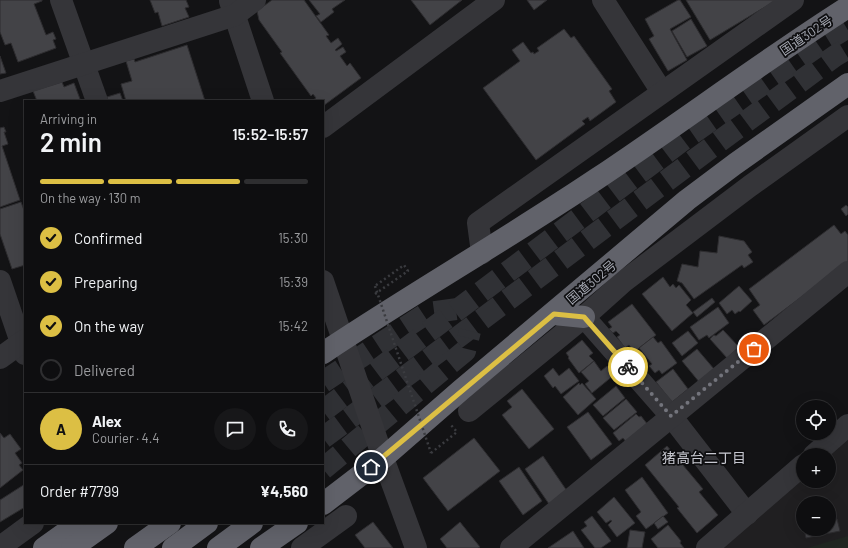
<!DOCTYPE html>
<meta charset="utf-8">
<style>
body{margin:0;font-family:Barlow,"Noto Sans JP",sans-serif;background:#171719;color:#f1f3f6;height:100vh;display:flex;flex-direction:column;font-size:15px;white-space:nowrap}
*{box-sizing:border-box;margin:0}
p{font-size:13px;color:#9b9c9f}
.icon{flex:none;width:22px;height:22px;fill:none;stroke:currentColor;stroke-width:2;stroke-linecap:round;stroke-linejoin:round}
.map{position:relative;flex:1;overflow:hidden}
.drawer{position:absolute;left:24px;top:100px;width:300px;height:424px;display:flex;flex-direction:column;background:#0e0e10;border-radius:0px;box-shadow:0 4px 16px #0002,0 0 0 1px #2e2e30}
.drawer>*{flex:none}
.fabs{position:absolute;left:796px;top:400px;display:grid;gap:8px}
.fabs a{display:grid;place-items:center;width:40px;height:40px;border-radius:50%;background:#0e0e10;box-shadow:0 4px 16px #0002,0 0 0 1px #2e2e30;font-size:20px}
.pin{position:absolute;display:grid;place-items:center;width:34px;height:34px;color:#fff;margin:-17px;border:2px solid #fff;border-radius:50%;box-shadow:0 1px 4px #0007}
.courier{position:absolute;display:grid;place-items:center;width:40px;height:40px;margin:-20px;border:3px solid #dcbf44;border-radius:50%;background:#fff;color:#222;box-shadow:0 1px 5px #0007}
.headline em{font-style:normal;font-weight:600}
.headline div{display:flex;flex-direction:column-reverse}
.headline{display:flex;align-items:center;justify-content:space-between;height:68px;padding:0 16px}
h1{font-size:26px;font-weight:600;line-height:30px}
.bar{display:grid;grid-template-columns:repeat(4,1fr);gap:6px 4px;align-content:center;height:48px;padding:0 16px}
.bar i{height:5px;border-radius:3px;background:#2e2e30}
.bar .on{background:#dcbf44}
.bar p{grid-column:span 4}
.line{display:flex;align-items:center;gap:10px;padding:0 16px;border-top:1px solid #2e2e30}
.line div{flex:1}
.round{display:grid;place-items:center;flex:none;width:42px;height:42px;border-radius:21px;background:#171719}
ol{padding:0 16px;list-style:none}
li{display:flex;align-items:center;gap:12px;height:44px}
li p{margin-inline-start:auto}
li .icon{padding:4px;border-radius:50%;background:#dcbf44;color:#111;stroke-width:4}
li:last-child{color:#9b9c9f}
li i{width:22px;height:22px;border:2px solid #2e2e30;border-radius:50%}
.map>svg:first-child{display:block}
</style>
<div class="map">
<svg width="848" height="548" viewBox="0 0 848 548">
<rect width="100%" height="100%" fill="#131315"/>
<path fill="#201f21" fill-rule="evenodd" d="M848,436V548H720L803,476V481H829V455ZM803,503H829V529H803Z"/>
<path fill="#202621" d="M848,536V548H807Z"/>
<g fill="#434347" stroke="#2e2d30">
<path d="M0,0H42V1L34,4L46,35L53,32L56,39L53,40L56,48L18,62L11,43L5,45L0,32Z"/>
<path d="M150,0H186L189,7L185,8L189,17L162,26L158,12L155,13Z"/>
<path d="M272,0H304L329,35L326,36L331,43L338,38L342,44L335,50L336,51L343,47L346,52L340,56L347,66L350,63L361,78L323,106V101H312L316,98L313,94L311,96L280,53L282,52L259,20L257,11Z"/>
<path d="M309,0H345L332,9L334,12L321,22L316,16L320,14Z"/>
<path d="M411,0H462L430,25Z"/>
<path d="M527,0H547L534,10Z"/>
<path d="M678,0H680L691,17L670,29L687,60L668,71L649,39L654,36L645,19Z"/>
<path d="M686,0H775V1L710,40Z"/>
<path d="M691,19L707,46L687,57L672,31Z"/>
<path d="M564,29L571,38L574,36L612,89L609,91L616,102L590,121L588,117L582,121L585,124L536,160L483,88L520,61L512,50L523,42L531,53L533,52L534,54L539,51L537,48Z"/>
<path d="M187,45L205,101H126L121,84L132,81L126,61L134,59L135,62Z"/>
<path d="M0,56L6,73L0,74Z"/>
<path d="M62,82L64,87L74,83L80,99L75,101H37L33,91Z"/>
<path d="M120,93L123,101H108L107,97Z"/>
<path d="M4,127L6,132H4L8,144L2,146L20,200L0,207V128Z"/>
<path d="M21,202L25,213V265L12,269L0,234V209Z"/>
<path d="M846,205L848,207V214L846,216L841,209Z"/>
<path d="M834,225L841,234L845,231L848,235V262L764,325L753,310L760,305L749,289Z"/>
<path d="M719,236L744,241L752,252L748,255L753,262L744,268L742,265L694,299L682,283L677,281L682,264L698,267L700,251L717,253Z"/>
<path d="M663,277L670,287L673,284L676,288L679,285L691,300L686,305L693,313L672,331L642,294Z"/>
<path d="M739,286L752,301L740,312L739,311L735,314L732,310L727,314L719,303Z"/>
<path d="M712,298L715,302L697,317L693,312Z"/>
<path d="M632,304L656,335L634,352L629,345L625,348L617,337L620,335L616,331L613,333L609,329L612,327L608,322Z"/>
<path d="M718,307L729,323L709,338L707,335L699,340L690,327Z"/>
<path d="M723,330L739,347L727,358L710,339L714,335L716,336Z"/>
<path d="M688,331L698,343L682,356L672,343Z"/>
<path d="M653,337L658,343L661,341L677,363L662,374L659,370L655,373L649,366L652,364L639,348Z"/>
<path d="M582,340L593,353L589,356L594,361L579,373L568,358L569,357L566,353Z"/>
<path d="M697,349L714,369L700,383L682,361Z"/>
<path d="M594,361L601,371L607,366L614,375L592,393L585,384L589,381L581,372Z"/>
<path d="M553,368L559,376L569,368L579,381L561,394L555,386L553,388L544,376Z"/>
<path d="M673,369L688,389L672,402L656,382Z"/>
<path d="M579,383L580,385L582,383L596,399L578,415L563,397Z"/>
<path d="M616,386L625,398L603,416L593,405Z"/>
<path d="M522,389L554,429L529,449L502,415L512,407L507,401Z"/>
<path d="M626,399L637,412L614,430L603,418Z"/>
<path d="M588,412L612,444L591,460L567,427Z"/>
<path d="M636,414L639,417L641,416L648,425L627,443L623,438L619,441L613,433Z"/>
<path d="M0,433L4,438L10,434L21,449L15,453L22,463L19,465L23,470L0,488Z"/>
<path d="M474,438L500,471L448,511L423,478Z"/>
<path d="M667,446L703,489L699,492L718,515L697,533L677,508L679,507L645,465Z"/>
<path d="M543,456L567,491L549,504L525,469Z"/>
<path d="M519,467L542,501L523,515L499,481Z"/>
<path d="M642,477L668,513L646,529L636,516L641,512L625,490Z"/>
<path d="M25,484V507L0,522V500Z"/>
<path d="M614,497L635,523L617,537L608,525L612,521L611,520L606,523L597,512Z"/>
<path d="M592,516L611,541L601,548H595L581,530L587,526L584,522Z"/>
<path d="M663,516L668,522L658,529L654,523Z"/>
<path d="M837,519L840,531L806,538L804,529H829V520Z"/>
<path d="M373,522L393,548H365L355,535Z"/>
<path d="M460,522L480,547L478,548H447L440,539Z"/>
<path d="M668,525L681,541L680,543L684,548H658L651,539Z"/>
<path d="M630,530L645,532L642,548H627Z"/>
<path d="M573,531L584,548H548Z"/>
</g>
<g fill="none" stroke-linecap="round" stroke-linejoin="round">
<g stroke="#303135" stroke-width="22" stroke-dasharray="22 11" stroke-linecap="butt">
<path d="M323,382L427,313L457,309"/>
<path d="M323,411L687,137L825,41L848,27"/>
<path d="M323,438C494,311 663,182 835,56L848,48"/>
<path d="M323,469L465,351L470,331"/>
</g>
<g stroke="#3b3c40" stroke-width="2.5" stroke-dasharray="2 3" stroke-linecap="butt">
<path d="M375,294L408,271L404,265L375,286"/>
<path d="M431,453L457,432L451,425"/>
</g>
<g stroke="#353539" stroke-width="22">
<path d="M61,0L97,101"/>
<path d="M603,0L662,92"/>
<path d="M230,1L263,101"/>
<path d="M0,91L235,15L255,0"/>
<path d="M323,127L494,0"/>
<path d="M482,253L478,223L793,0"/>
<path d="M0,281L25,354"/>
<path d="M323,281L383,458L416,548"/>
<path d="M584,317L671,416L747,514"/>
<path d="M0,358L25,340"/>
<path d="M469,411L584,317L623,282L750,186L848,116"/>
<path d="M814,455L848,425"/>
<path d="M0,547L33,523"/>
<path d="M302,548L346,516"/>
<path d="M511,548L848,272"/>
<path d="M707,548L803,465"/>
</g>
<g stroke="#61626a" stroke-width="22">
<path d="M554,314L584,317"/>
<path d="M323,353C413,293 507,239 598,178C682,122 763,61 848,7"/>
<path d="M323,504L383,458L461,390L687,200L735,164L848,84"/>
<path d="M44,548L79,523"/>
<path d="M72,548L107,523"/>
<path d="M135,548L170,523"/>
<path d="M173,548L207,523"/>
<path d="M218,548L252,523"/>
<path d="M261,548L297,523"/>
</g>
<path stroke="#3b3c40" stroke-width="2.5" stroke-dasharray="2 3" stroke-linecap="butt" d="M375,286L431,453"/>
</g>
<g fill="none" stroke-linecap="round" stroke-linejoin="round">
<path stroke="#73747c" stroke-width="4" stroke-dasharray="0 7.2" d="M628,367L671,416L754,349"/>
<path stroke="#dcbf44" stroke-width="5" d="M371,467L554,314L584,317L628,367"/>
</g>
<g text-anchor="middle" stroke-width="3.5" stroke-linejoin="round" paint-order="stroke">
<g font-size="13" fill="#a6a9b3" stroke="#0e0e10">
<text transform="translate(806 35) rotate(-34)" y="5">国道302号</text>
<text transform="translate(591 282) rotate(-40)" y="5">国道302号</text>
</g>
<g font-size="14" fill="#c7c8d0" stroke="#0e0e10">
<text x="704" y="463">猪高台二丁目</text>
</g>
</g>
</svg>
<div class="fabs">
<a><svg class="icon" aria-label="locate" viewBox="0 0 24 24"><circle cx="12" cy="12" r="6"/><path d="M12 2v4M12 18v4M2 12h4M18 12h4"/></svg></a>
<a>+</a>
<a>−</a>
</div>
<div class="pin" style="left:754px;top:349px;background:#ea580c"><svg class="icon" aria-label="bag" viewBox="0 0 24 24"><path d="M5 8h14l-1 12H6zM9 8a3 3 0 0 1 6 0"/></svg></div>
<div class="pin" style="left:371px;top:467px;background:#1f2937"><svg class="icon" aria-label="home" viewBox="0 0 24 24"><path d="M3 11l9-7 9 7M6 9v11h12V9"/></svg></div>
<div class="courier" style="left:628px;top:367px"><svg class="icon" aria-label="bike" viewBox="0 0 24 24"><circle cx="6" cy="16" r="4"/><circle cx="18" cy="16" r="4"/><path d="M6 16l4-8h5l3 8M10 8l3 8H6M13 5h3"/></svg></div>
<section class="drawer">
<div class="headline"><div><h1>2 min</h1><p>Arriving in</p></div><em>15:52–15:57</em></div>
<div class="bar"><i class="on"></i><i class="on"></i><i class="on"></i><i></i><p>On the way · 130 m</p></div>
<ol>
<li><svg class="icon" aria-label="check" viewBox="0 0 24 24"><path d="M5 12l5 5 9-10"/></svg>Confirmed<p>15:30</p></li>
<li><svg class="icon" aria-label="check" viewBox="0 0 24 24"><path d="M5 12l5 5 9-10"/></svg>Preparing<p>15:39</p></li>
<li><svg class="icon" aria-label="check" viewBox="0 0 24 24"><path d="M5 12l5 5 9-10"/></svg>On the way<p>15:42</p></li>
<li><i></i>Delivered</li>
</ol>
<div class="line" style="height:72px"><b class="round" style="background:#dcbf44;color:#111">A</b><div><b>Alex</b><p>Courier · 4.4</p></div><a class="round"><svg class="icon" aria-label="chat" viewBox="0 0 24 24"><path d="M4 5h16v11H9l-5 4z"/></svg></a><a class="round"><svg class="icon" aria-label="phone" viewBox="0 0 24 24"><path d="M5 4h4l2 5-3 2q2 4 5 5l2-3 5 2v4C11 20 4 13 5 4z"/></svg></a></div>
<div class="line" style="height:52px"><div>Order #7799</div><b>¥4,560</b></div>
</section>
</div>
